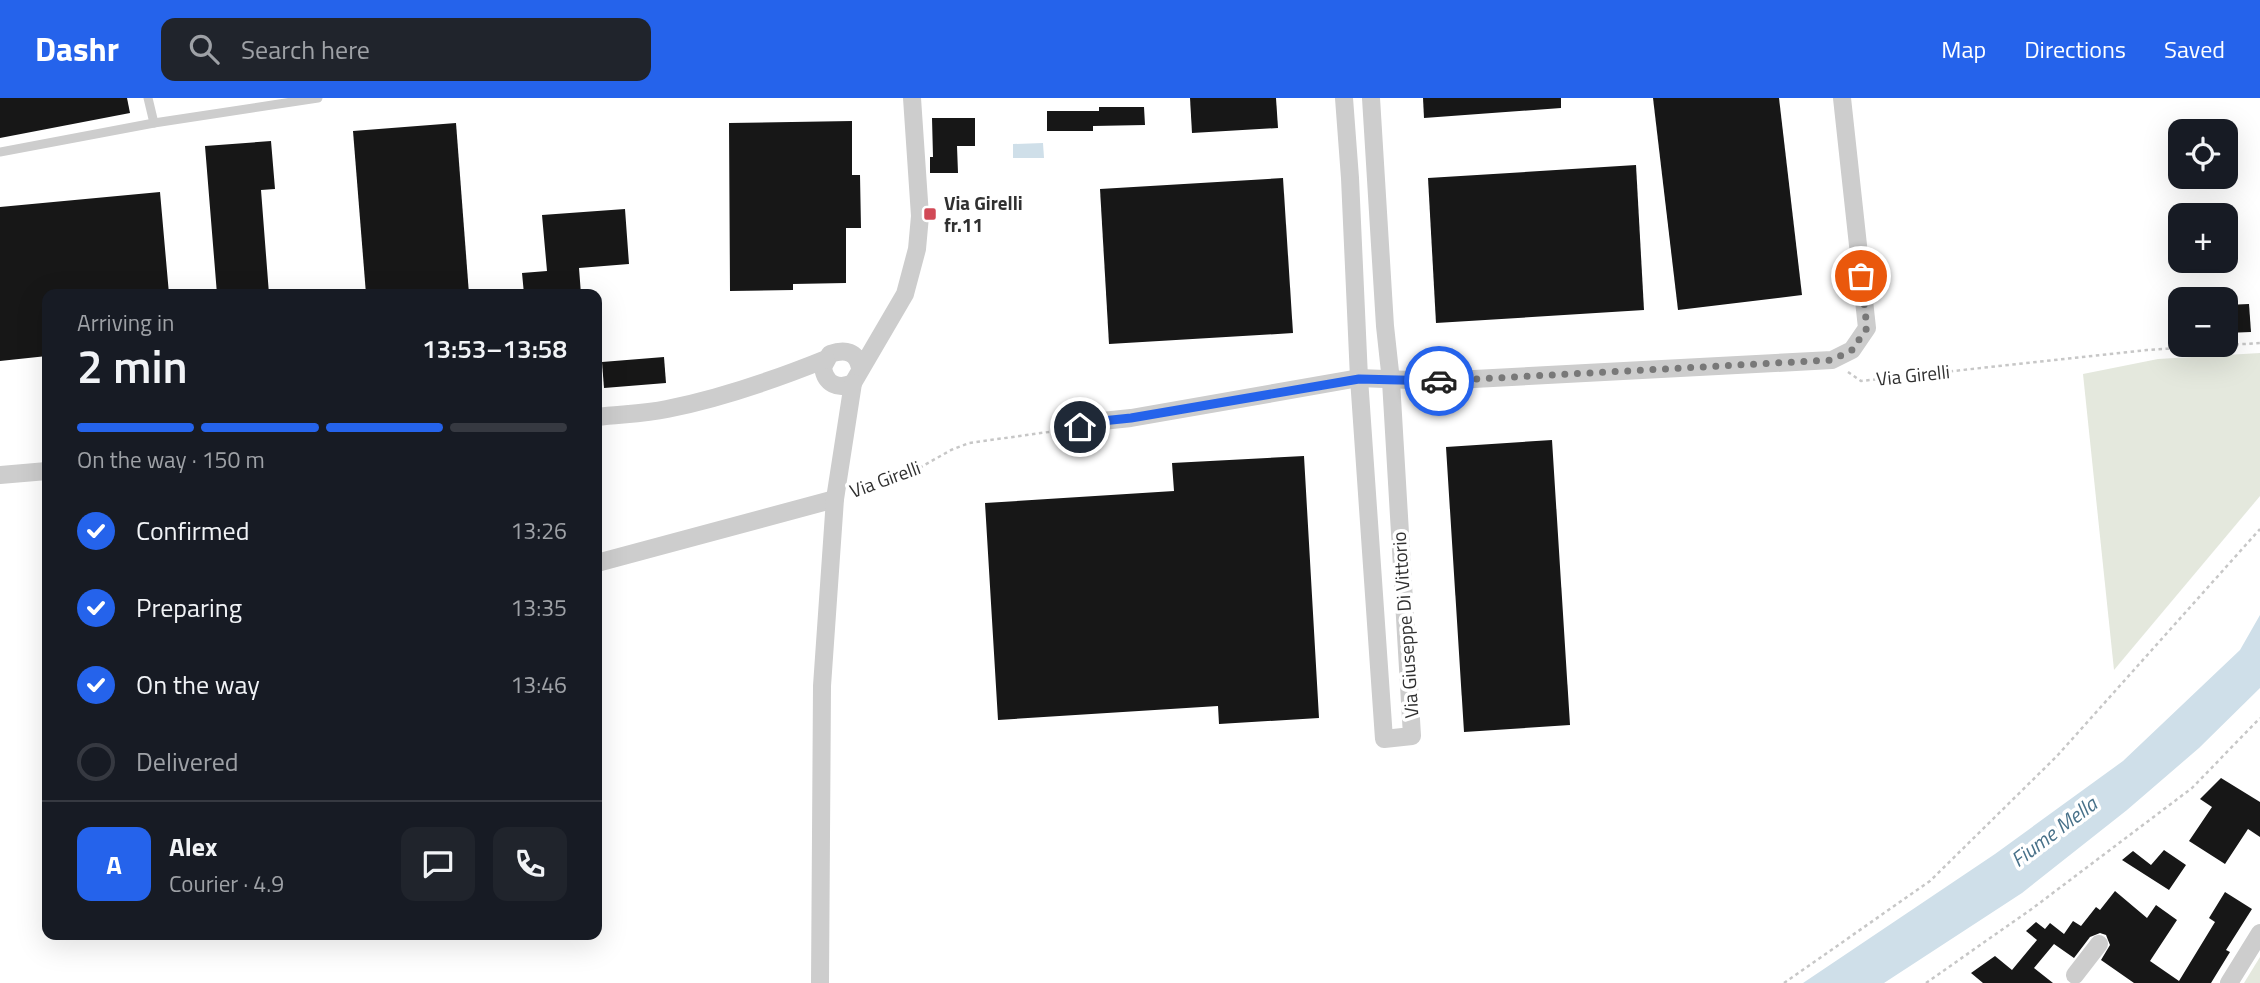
<!DOCTYPE html>
<meta charset="utf-8">
<style>
body{margin:0;font-family:"Titillium Web",sans-serif;background:#20242c;color:#f1f3f6;height:100vh;display:flex;flex-direction:column;font-size:26px;white-space:nowrap}
*{box-sizing:border-box;margin:0}
p{font-size:23px;color:#9ea1a6}
.icon{flex:none;width:38px;height:38px;fill:none;stroke:currentColor;stroke-width:2;stroke-linecap:round;stroke-linejoin:round}
.map{position:relative;flex:1;overflow:hidden}
.drawer{position:absolute;left:42px;top:191px;width:560px;height:651px;display:flex;flex-direction:column;background:#171b24;border-radius:14px;box-shadow:0 7px 28px #0002}
.drawer>*{flex:none}
.controls{position:absolute;left:2168px;top:21px;display:grid;gap:14px}
.controls a{display:grid;place-items:center;width:70px;height:70px;border-radius:14px;background:#171b24;box-shadow:0 7px 28px #0002;font-size:35px}
.pin{position:absolute;display:grid;place-items:center;width:60px;height:60px;color:#fff;margin:-30px;border:4px solid #fff;border-radius:50%;box-shadow:0 2px 7px #0007}
.courier{position:absolute;display:grid;place-items:center;width:70px;height:70px;margin:-35px;border:5px solid #2563eb;border-radius:50%;background:#fff;color:#222;box-shadow:0 2px 9px #0007}
.headline em{font-style:normal;font-weight:600}
.headline div{display:flex;flex-direction:column-reverse}
.headline{display:flex;align-items:center;justify-content:space-between;height:119px;padding:0 35px}
h1{font-size:46px;font-weight:600;line-height:52px}
.bar{display:grid;grid-template-columns:repeat(4,1fr);gap:10px 7px;align-content:center;height:84px;padding:0 35px}
.bar i{height:9px;border-radius:5px;background:#363941}
.bar .on{background:#2563eb}
.bar p{grid-column:span 4}
.line{display:flex;align-items:center;gap:18px;padding:0 35px;border-top:2px solid #363941}
.line div{flex:1}
.round{display:grid;place-items:center;flex:none;width:74px;height:74px;border-radius:14px;background:#20242c}
ol{padding:0 35px;list-style:none}
li{display:flex;align-items:center;gap:21px;height:77px}
li p{margin-inline-start:auto}
li .icon{padding:7px;border-radius:50%;background:#2563eb;color:#fff;stroke-width:4}
li:last-child{color:#9ea1a6}
li i{width:38px;height:38px;border:4px solid #363941;border-radius:50%}
header{display:flex;align-items:center;gap:42px;box-sizing:border-box;height:98px;padding:0 35px;background:#2563eb;color:#fff}
header strong{font-size:33px}
nav{display:flex;gap:38px;margin-inline-start:auto;font-size:24px}
.search{width:490px;height:63px;background:#20242c;display:flex;align-items:center;gap:18px;box-sizing:border-box;padding:0 24px;border-radius:14px;color:#9ea1a6;font-size:26px}
.map>svg:first-child{display:block}
</style>
<header>
<strong>Dashr</strong>
<div class="search"><svg class="icon" aria-label="search" viewBox="0 0 24 24"><circle cx="10" cy="10" r="6"/><path d="M15 15l6 6"/></svg>Search here</div>
<nav><a>Map</a><a>Directions</a><a>Saved</a></nav>
</header>
<div class="map">
<svg width="2260" height="885" viewBox="0 0 2260 885">
<rect width="100%" height="100%" fill="#fff"/>
<g fill="#e4e8dd">
<path d="M2260,255V398L2114,572L2083,276L2158,261Z"/>
<path d="M2260,859V885H2244Z"/>
</g>
<g fill="#cfdfe9">
<path d="M1043,45L1044,60H1013V46Z"/>
<path d="M2260,517V590L2199,650L2127,712L2022,795L1884,885H1803L1995,756L2123,663L2240,552Z"/>
</g>
<g fill="#171717">
<path d="M0,0H127L130,15L0,40Z"/>
<path d="M1190,0H1276L1278,30L1192,35Z"/>
<path d="M1423,0H1561V10L1424,20Z"/>
<path d="M1653,0H1779L1802,197L1678,212Z"/>
<path d="M1099,9H1144L1145,27L1093,28V33H1047V13H1099Z"/>
<path d="M932,20H975V48H957L958,75H930V59H933Z"/>
<path d="M852,23V77H860L861,130H846V185L793,186V192L730,193L729,25Z"/>
<path d="M456,25L469,196H366L353,33Z"/>
<path d="M271,43L275,91L261,92L269,196H217L205,48Z"/>
<path d="M1636,67L1644,212L1436,225L1428,80Z"/>
<path d="M1283,80L1293,235L1109,246L1100,91Z"/>
<path d="M160,94L169,196H47V258L0,263V109Z"/>
<path d="M625,111L629,166L579,170L581,196H524L522,175L547,173L542,117Z"/>
<path d="M2249,206L2251,234L2226,235V207Z"/>
<path d="M664,259L666,285L604,290L602,264Z"/>
<path d="M1552,342L1570,627L1464,634L1446,349Z"/>
<path d="M1304,358L1319,620L1219,626L1218,608L998,622L985,405L1174,393L1172,365Z"/>
<path d="M2221,680L2260,704V739L2248,731L2225,766L2189,743L2212,709L2200,701Z"/>
<path d="M2164,752L2186,767L2169,792L2122,762L2133,753L2151,767Z"/>
<path d="M2115,793L2147,820L2156,807L2177,822L2150,863L2179,883L2215,824L2209,820L2225,794L2252,811L2226,852L2230,854L2211,885H2134L2101,862L2110,847L2106,837L2100,835L2090,839L2074,860L2054,846L2034,870L2053,885H1983L1971,875L1995,858L2012,872L2037,842L2026,833L2036,824L2045,831L2050,825L2064,836L2073,823L2081,828L2096,809L2100,812Z"/>
</g>
<g fill="none" stroke-linecap="round" stroke-linejoin="round">
<g stroke="#c7c7c7" stroke-width="2.5" stroke-dasharray="3.5 3.5" stroke-linecap="butt">
<path d="M1848,274L1861,283L2147,252L2260,245"/>
<path d="M853,391L914,373L951,352L969,345L1063,332"/>
<path d="M1784,885L1930,783L2057,658L2260,431"/>
<path d="M1926,885L2033,810L2192,690L2260,620"/>
</g>
<g stroke="#cdcdcd" stroke-width="9">
<path d="M148,0L154,25"/>
<path d="M0,54L154,25L318,0"/>
</g>
<g stroke="#cdcdcd" stroke-width="18">
<path d="M1344,0L1350,80L1359,280L1384,641L1412,638L1391,283L1385,228L1371,0"/>
<path d="M860,270C857,253 845,251 830,256L823,269C825,286 838,292 853,285L905,196L917,151L920,118L912,0"/>
<path d="M597,319C620,316 644,316 667,311C722,300 774,282 826,261"/>
<path d="M1080,329L1102,323L1131,320L1359,280L1436,283L1832,262L1852,252L1867,230L1842,0"/>
<path d="M0,377L47,373"/>
<path d="M597,465L835,401"/>
<path d="M2075,877L2099,846"/>
<path d="M820,885L822,588L835,401L853,285"/>
<path d="M2229,885L2260,835"/>
</g>
</g>
<g fill="none" stroke-linecap="round" stroke-linejoin="round">
<path stroke="#787878" stroke-width="7" stroke-dasharray="0 12.6" d="M1439,283L1832,262L1852,252L1867,230L1861,178"/>
<path stroke="#2563eb" stroke-width="9" d="M1080,329L1102,323L1131,320L1359,281L1439,283"/>
</g>
<rect fill="#d14956" stroke="#fff" stroke-width="2.5" x="923" y="109" width="14" height="14" rx="3.5"/>
<g text-anchor="middle" stroke-width="7" stroke-linejoin="round" paint-order="stroke">
<g font-size="19" font-weight="bold" fill="#303030" stroke="#fff" text-anchor="start">
<text x="944" y="112">Via Girelli<tspan x="944" dy="22">fr.11</tspan></text>
</g>
<g font-size="19" fill="#303030" stroke="#fff">
<text transform="translate(1913 277) rotate(-6)" y="7">Via Girelli</text>
<text transform="translate(885 381) rotate(-20)" y="7">Via Girelli</text>
<text transform="translate(1405 527) rotate(-94)" y="7">Via Giuseppe Di Vittorio</text>
</g>
<g font-size="21" font-style="italic" fill="#487189" stroke="#fff">
<text transform="translate(2054 734) rotate(-37)" y="7">Fiume Mella</text>
</g>
</g>
</svg>
<div class="controls">
<a><svg class="icon" aria-label="locate" viewBox="0 0 24 24"><circle cx="12" cy="12" r="6"/><path d="M12 2v4M12 18v4M2 12h4M18 12h4"/></svg></a>
<a>+</a>
<a>−</a>
</div>
<div class="pin" style="left:1861px;top:178px;background:#ea580c"><svg class="icon" aria-label="bag" viewBox="0 0 24 24"><path d="M5 8h14l-1 12H6zM9 8a3 3 0 0 1 6 0"/></svg></div>
<div class="pin" style="left:1080px;top:329px;background:#1f2937"><svg class="icon" aria-label="home" viewBox="0 0 24 24"><path d="M3 11l9-7 9 7M6 9v11h12V9"/></svg></div>
<div class="courier" style="left:1439px;top:283px"><svg class="icon" aria-label="car" viewBox="0 0 24 24"><path d="M5 17H2v-5l4-1 3-4h7l3 4 3 1v5h-3M9 17h6M6 11h13"/><circle cx="7" cy="17" r="2"/><circle cx="17" cy="17" r="2"/></svg></div>
<section class="drawer">
<div class="headline"><div><h1>2 min</h1><p>Arriving in</p></div><em>13:53–13:58</em></div>
<div class="bar"><i class="on"></i><i class="on"></i><i class="on"></i><i></i><p>On the way · 150 m</p></div>
<ol>
<li><svg class="icon" aria-label="check" viewBox="0 0 24 24"><path d="M5 12l5 5 9-10"/></svg>Confirmed<p>13:26</p></li>
<li><svg class="icon" aria-label="check" viewBox="0 0 24 24"><path d="M5 12l5 5 9-10"/></svg>Preparing<p>13:35</p></li>
<li><svg class="icon" aria-label="check" viewBox="0 0 24 24"><path d="M5 12l5 5 9-10"/></svg>On the way<p>13:46</p></li>
<li><i></i>Delivered</li>
</ol>
<div class="line" style="height:126px"><b class="round" style="background:#2563eb;color:#fff">A</b><div><b>Alex</b><p>Courier · 4.9</p></div><a class="round"><svg class="icon" aria-label="chat" viewBox="0 0 24 24"><path d="M4 5h16v11H9l-5 4z"/></svg></a><a class="round"><svg class="icon" aria-label="phone" viewBox="0 0 24 24"><path d="M5 4h4l2 5-3 2q2 4 5 5l2-3 5 2v4C11 20 4 13 5 4z"/></svg></a></div>
</section>
</div>
